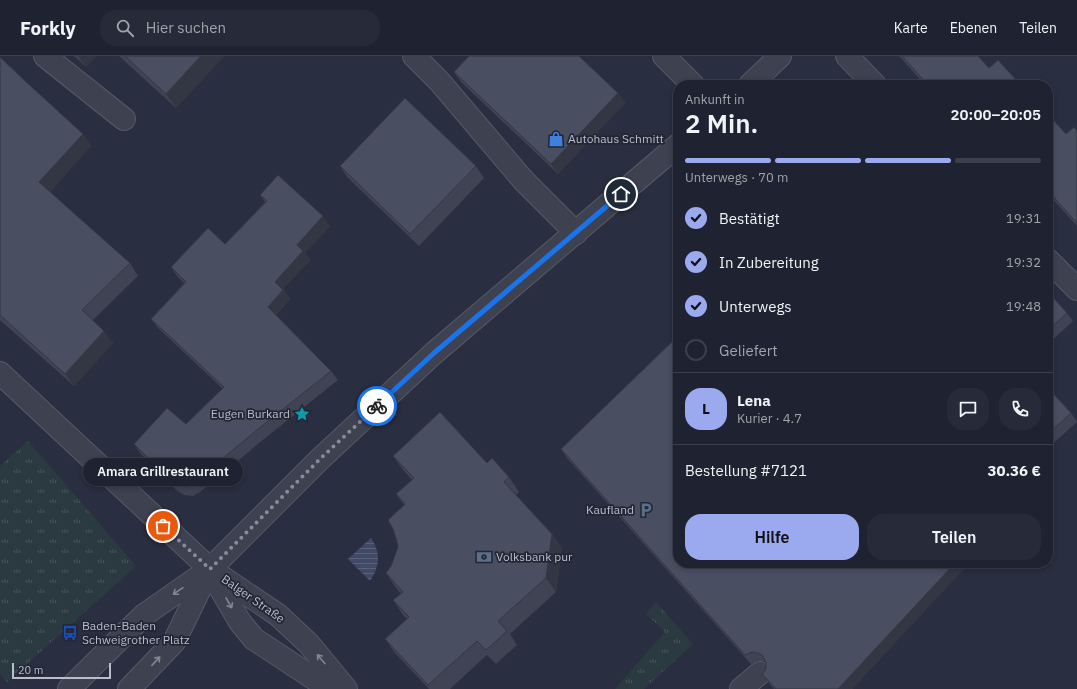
<!DOCTYPE html>
<html lang="de">
<meta charset="utf-8">
<style>
body{margin:0;font-family:"IBM Plex Sans",sans-serif;background:#272a38;color:#f1f3f6;height:100vh;display:flex;flex-direction:column;font-size:15px;white-space:nowrap}
*{box-sizing:border-box;margin:0}
p{font-size:13px;color:#a1a4ab}
.icon{flex:none;width:22px;height:22px;fill:none;stroke:currentColor;stroke-width:2;stroke-linecap:round;stroke-linejoin:round}
.map{position:relative;flex:1;overflow:hidden}
.sheet{position:absolute;left:673px;top:24px;width:380px;height:488px;display:flex;flex-direction:column;background:#1f2230;border-radius:16px;box-shadow:0 2px 6px #0003,0 0 0 1px #3c3f4c}
.sheet>*{flex:none}
.scale{position:absolute;left:12px;bottom:10px;width:99px;box-sizing:border-box;padding-left:4px;border:2px solid #babdca;border-top:0;font-size:11px;line-height:14px;white-space:nowrap;color:#babdca;-webkit-text-stroke:3px #222635;paint-order:stroke}
.pin{position:absolute;display:grid;place-items:center;width:34px;height:34px;color:#fff;margin:-17px;border:2px solid #fff;border-radius:50%;box-shadow:0 1px 4px #0007}
.courier{position:absolute;display:grid;place-items:center;width:40px;height:40px;margin:-20px;border:3px solid #1a73e8;border-radius:50%;background:#fff;color:#222;box-shadow:0 1px 5px #0007}
.bubble{position:absolute;height:28px;border-radius:14px;background:#1f2230;box-shadow:0 2px 6px #0003,0 0 0 1px #3c3f4c;font-size:13px;font-weight:600;line-height:28px;text-align:center}
.headline em{font-style:normal;font-weight:600}
.headline div{display:flex;flex-direction:column-reverse}
.headline{display:flex;align-items:center;justify-content:space-between;height:68px;padding:0 12px}
h1{font-size:26px;font-weight:600;line-height:30px}
.bar{display:grid;grid-template-columns:repeat(4,1fr);gap:6px 4px;align-content:center;height:48px;padding:0 12px}
.bar i{height:5px;border-radius:3px;background:#3c3f4c}
.bar .current{background:#9ba9ef}
.bar p{grid-column:span 4}
.line{display:flex;align-items:center;gap:10px;padding:0 12px;border-top:1px solid #3c3f4c}
.line div{flex:1}
.round{display:grid;place-items:center;flex:none;width:42px;height:42px;border-radius:16px;background:#272a38}
ol{padding:0 12px;list-style:none}
li{display:flex;align-items:center;gap:12px;height:44px}
li p{margin-inline-start:auto}
li .icon{padding:4px;border-radius:50%;background:#9ba9ef;color:#111;stroke-width:4}
li:last-child{color:#a1a4ab}
li i{width:22px;height:22px;border:2px solid #3c3f4c;border-radius:50%}
.action{display:flex;gap:8px;margin-top:auto;padding:8px 12px}
.action a{flex:1;height:46px;border-radius:16px;background:#9ba9ef;color:#111;font-size:16px;font-weight:600;line-height:46px;text-align:center}
.action a+a{background:#272a38;color:#f1f3f6}
header{display:flex;align-items:center;gap:24px;box-sizing:border-box;height:56px;padding:0 20px;background:#1f2230;border-bottom:1px solid #3c3f4c}
header strong{font-size:19px}
nav{display:flex;gap:22px;margin-inline-start:auto;font-size:14px}
.search{width:280px;height:36px;background:#272a38;display:flex;align-items:center;gap:10px;box-sizing:border-box;padding:0 14px;border-radius:16px;color:#a1a4ab;font-size:15px}
.map>svg:first-child{display:block}
</style>
<header>
<strong>Forkly</strong>
<div class="search"><svg class="icon" aria-label="search" viewBox="0 0 24 24"><circle cx="10" cy="10" r="6"/><path d="M15 15l6 6"/></svg>Hier suchen</div>
<nav><a>Karte</a><a>Ebenen</a><a>Teilen</a></nav>
</header>
<div class="map">
<svg width="1077" height="633" viewBox="0 0 1077 633">
<defs>
<pattern id="grass-tufts" width="24" height="20" patternUnits="userSpaceOnUse"><rect width="24" height="20" fill="#2b3a41"/><path d="M3 7l-1-3M5 7V3M7 7l1-3M15 17l-1-3M17 17v-4M19 17l1-3" fill="none" stroke="#48555b"/></pattern>
<pattern id="water-rules" width="6" height="5" patternUnits="userSpaceOnUse"><rect width="6" height="5" fill="#414967"/><path d="M0 2.5h6" fill="none" stroke="#5a617b"/></pattern>
</defs>
<rect width="100%" height="100%" fill="#292e40"/>
<g fill="url(#grass-tufts)">
<path d="M28,385L136,510L7,626L0,617V410Z"/>
<path d="M656,546L693,588L644,633H615L665,576L646,558Z"/>
</g>
<path fill="url(#water-rules)" d="M371,482C381,497 380,510 370,525L348,503Z"/>
<g fill="none" stroke-linecap="round" stroke-linejoin="round">
<g stroke="#555967" stroke-width="24">
<g id="minor">
<path d="M45,0L124,63"/>
<path d="M414,0L439,25L524,125L576,177"/>
<path d="M664,0L693,29"/>
<path d="M847,0L875,29"/>
<path d="M750,29L780,0"/>
<path d="M1048,204L1077,233"/>
<path d="M0,317L210,513L278,559L309,588L346,633"/>
<path d="M212,518L240,566L254,583L330,633"/>
<path d="M69,633L144,559L210,513L320,403L434,297L678,89"/>
<path d="M129,633L174,586L209,514"/>
<path d="M741,633L760,617"/>
</g>
</g>
<use href="#minor" stroke="#3d4150" stroke-width="22"/>
</g>
<g fill="#3f4353">
<path d="M74,0H96L86,11Z"/>
<path d="M119,0H224L176,52Z"/>
<path d="M899,0H978L989,12L1021,29H925Z"/>
<path d="M0,1L23,23L83,78L91,90L50,136L130,207L138,220L93,264L113,287L74,330L0,264Z"/>
<path d="M454,16L618,37L625,47L558,118L461,26Z"/>
<path d="M1048,58L1066,78L1077,75V170L1048,138Z"/>
<path d="M340,110H476L484,122L419,190L348,122Z"/>
<path d="M260,139L330,170L305,197L310,204L283,233L290,243L276,259L331,315L338,324L264,383L200,436L193,440L184,439L176,434L141,398L134,388L186,368L223,333L158,272L151,263L184,227L177,220L171,211L225,188L265,146Z"/>
<path d="M1048,236L1067,257L1073,265L1048,288Z"/>
<path d="M1048,332L1071,357L1077,366L1048,392Z"/>
<path d="M561,393L969,507L852,633H774L768,626L762,618L766,613V607L764,605H758L751,608L567,402Z"/>
<path d="M393,400L487,407L509,421L519,436L516,439L552,478L562,492L556,536L510,578L517,589L496,608L487,599L450,633H429L395,597L385,583L407,563L403,559L393,544L401,538L396,532L386,517L391,510L398,491L396,482L393,473L404,449L396,438L412,424L403,414Z"/>
</g>
<g fill="#333744">
<path d="M78,0H96L86,11Z"/>
<path d="M201,0H224L176,52L166,38Z"/>
<path d="M618,37L625,47L558,118L551,108Z"/>
<path d="M83,78L91,90L48,139L39,126Z"/>
<path d="M323,160L330,170L305,197L310,204L281,235L275,226L297,189Z"/>
<path d="M283,234L290,243L274,260L268,251Z"/>
<path d="M104,275L113,287L74,330L65,318Z"/>
<path d="M552,478L562,492L556,536L546,522Z"/>
<path d="M955,507H969L852,633H838Z"/>
</g>
<g fill="#494e61" stroke="#333744">
<path d="M125,0H201L166,38Z"/>
<path d="M469,0H579L618,37L551,108L454,16Z"/>
<path d="M902,0H978L989,12L998,4L1021,29H928Z"/>
<path d="M0,1L23,23L83,78L39,126L130,207L82,254L104,275L65,318L0,259Z"/>
<path d="M405,42L476,110L410,178L340,110Z"/>
<path d="M1048,58L1066,78L1074,71L1077,75V167L1048,135Z"/>
<path d="M278,119L323,160L297,189L303,195L275,226L283,234L268,251L331,315L257,374L193,427L186,431L178,430L170,424L134,388L167,352L186,368L224,331L151,263L186,226L171,211L208,172L225,188L267,145L260,139Z"/>
<path d="M1048,236L1067,257L1048,274Z"/>
<path d="M678,280V507H955L838,633H776L762,618L766,613V607L763,600L758,597L752,596L745,599L561,393Z"/>
<path d="M1048,332L1071,357L1048,378Z"/>
<path d="M440,356L487,407L492,402L509,421L504,426L552,478L546,522L498,565L507,575L486,594L477,585L428,629L385,583L409,561L393,544L403,536L386,517L391,510L398,491L396,482L393,473L388,464L405,448L396,438L414,422L393,400Z"/>
</g>
<defs><path id="oneway-shaft" d="M-6 0H5M1.5-3L5.5 0L1.5 3" fill="none" stroke-width="1.6" stroke-linecap="round" stroke-linejoin="round"/></defs>
<g stroke="#828593">
<use href="#oneway-shaft" transform="translate(178 535) rotate(145)"/>
<use href="#oneway-shaft" transform="translate(229 547) rotate(60)"/>
<use href="#oneway-shaft" transform="translate(321 603) rotate(-130)"/>
<use href="#oneway-shaft" transform="translate(156 605) rotate(-47)"/>
</g>
<g fill="none" stroke-linecap="round" stroke-linejoin="round">
<path stroke="#878b9a" stroke-width="4" stroke-dasharray="0 7.2" d="M163,470L210,513L320,403L377,350"/>
<path stroke="#1a73e8" stroke-width="5" d="M377,350L434,297L621,138"/>
</g>
<defs>
<g id="shop-bare" transform="scale(1.2)"><path d="M-5-2.5h2.3a2.7 3.5 0 0 1 5.4 0H5L5.5 6h-11ZM-1.5-2.5h3a1.5 2.3 0 0 0-3 0Z" fill="#3f7fe0" stroke="#222635" stroke-width="2.5" paint-order="stroke"/></g>
<g id="sight-bare" transform="scale(1.2)"><path d="M0-6L1.8-2.2L6-1.7L2.9 1.2L3.7 5.4L0 3.3L-3.7 5.4L-2.9 1.2L-6-1.7L-1.8-2.2Z" fill="#0f9aa8" stroke="#222635" stroke-width="2.5" paint-order="stroke"/></g>
<g id="parking-bare" transform="scale(1.2)"><path d="M-3.5-5.5H1a3.5 3.5 0 0 1 0 7H-1V5.5H-3.5ZM-1-3.4V-.6H.8a1.4 1.4 0 0 0 0-2.8Z" fill="#5c6f8a" stroke="#222635" stroke-width="2.5" paint-order="stroke"/></g>
<g id="bank-bare" transform="scale(1.2)"><path d="M-6-4H6V4H-6ZM0-2.3a2.3 2.3 0 1 0 0 4.6a2.3 2.3 0 1 0 0-4.6Z" fill="#5c6f8a" stroke="#222635" stroke-width="2.5" paint-order="stroke"/></g>
<g id="bus-bare" transform="scale(1.2)"><path d="M-5-6H5V4H4V6H2V4H-2V6H-4V4H-5ZM-3.5-4V0h7V-4ZM-3.5 1.2v1.5H-2V1.2ZM2 1.2v1.5H3.5V1.2Z" fill="#1a4fb4" stroke="#222635" stroke-width="2.5" paint-order="stroke"/></g>
</defs>
<g fill-rule="evenodd">
<use href="#shop-bare" x="556" y="83"/>
<use href="#sight-bare" x="302" y="358"/>
<use href="#parking-bare" x="646" y="454"/>
<use href="#bank-bare" x="484" y="501"/>
<use href="#bus-bare" x="70" y="577"/>
</g>
<g text-anchor="middle" stroke-width="3.5" stroke-linejoin="round" paint-order="stroke">
<g font-size="12" fill="#babdca" stroke="#222635" text-anchor="start">
<text x="568" y="87">Autohaus Schmitt</text>
<text x="290" y="362" text-anchor="end">Eugen Burkard</text>
<text x="634" y="458" text-anchor="end">Kaufland</text>
<text x="496" y="505">Volksbank pur</text>
<text x="82" y="574">Baden-Baden<tspan x="82" dy="14">Schweigrother Platz</tspan></text>
</g>
<g font-size="12" fill="#babdca" stroke="#222635">
<text transform="translate(253 543) rotate(35)" y="4">Balger Straße</text>
</g>
</g>
</svg>
<div class="scale">20 m</div>
<div class="pin" style="left:163px;top:470px;background:#ea580c"><svg class="icon" aria-label="bag" viewBox="0 0 24 24"><path d="M5 8h14l-1 12H6zM9 8a3 3 0 0 1 6 0"/></svg></div>
<div class="pin" style="left:621px;top:138px;background:#1f2937"><svg class="icon" aria-label="home" viewBox="0 0 24 24"><path d="M3 11l9-7 9 7M6 9v11h12V9"/></svg></div>
<div class="courier" style="left:377px;top:350px"><svg class="icon" aria-label="bike" viewBox="0 0 24 24"><circle cx="6" cy="16" r="4"/><circle cx="18" cy="16" r="4"/><path d="M6 16l4-8h5l3 8M10 8l3 8H6M13 5h3"/></svg></div>
<div class="bubble" style="left:83px;top:402px;width:160px">Amara Grillrestaurant</div>
<section class="sheet">
<div class="headline"><div><h1>2 Min.</h1><p>Ankunft in</p></div><em>20:00–20:05</em></div>
<div class="bar"><i class="current"></i><i class="current"></i><i class="current"></i><i></i><p>Unterwegs · 70 m</p></div>
<ol>
<li><svg class="icon" aria-label="check" viewBox="0 0 24 24"><path d="M5 12l5 5 9-10"/></svg>Bestätigt<p>19:31</p></li>
<li><svg class="icon" aria-label="check" viewBox="0 0 24 24"><path d="M5 12l5 5 9-10"/></svg>In Zubereitung<p>19:32</p></li>
<li><svg class="icon" aria-label="check" viewBox="0 0 24 24"><path d="M5 12l5 5 9-10"/></svg>Unterwegs<p>19:48</p></li>
<li><i></i>Geliefert</li>
</ol>
<div class="line" style="height:72px"><b class="round" style="background:#9ba9ef;color:#111">L</b><div><b>Lena</b><p>Kurier · 4.7</p></div><a class="round"><svg class="icon" aria-label="chat" viewBox="0 0 24 24"><path d="M4 5h16v11H9l-5 4z"/></svg></a><a class="round"><svg class="icon" aria-label="phone" viewBox="0 0 24 24"><path d="M5 4h4l2 5-3 2q2 4 5 5l2-3 5 2v4C11 20 4 13 5 4z"/></svg></a></div>
<div class="line" style="height:52px"><div>Bestellung #7121</div><b>30.36 €</b></div>
<div class="action"><a>Hilfe</a><a>Teilen</a></div>
</section>
</div>
